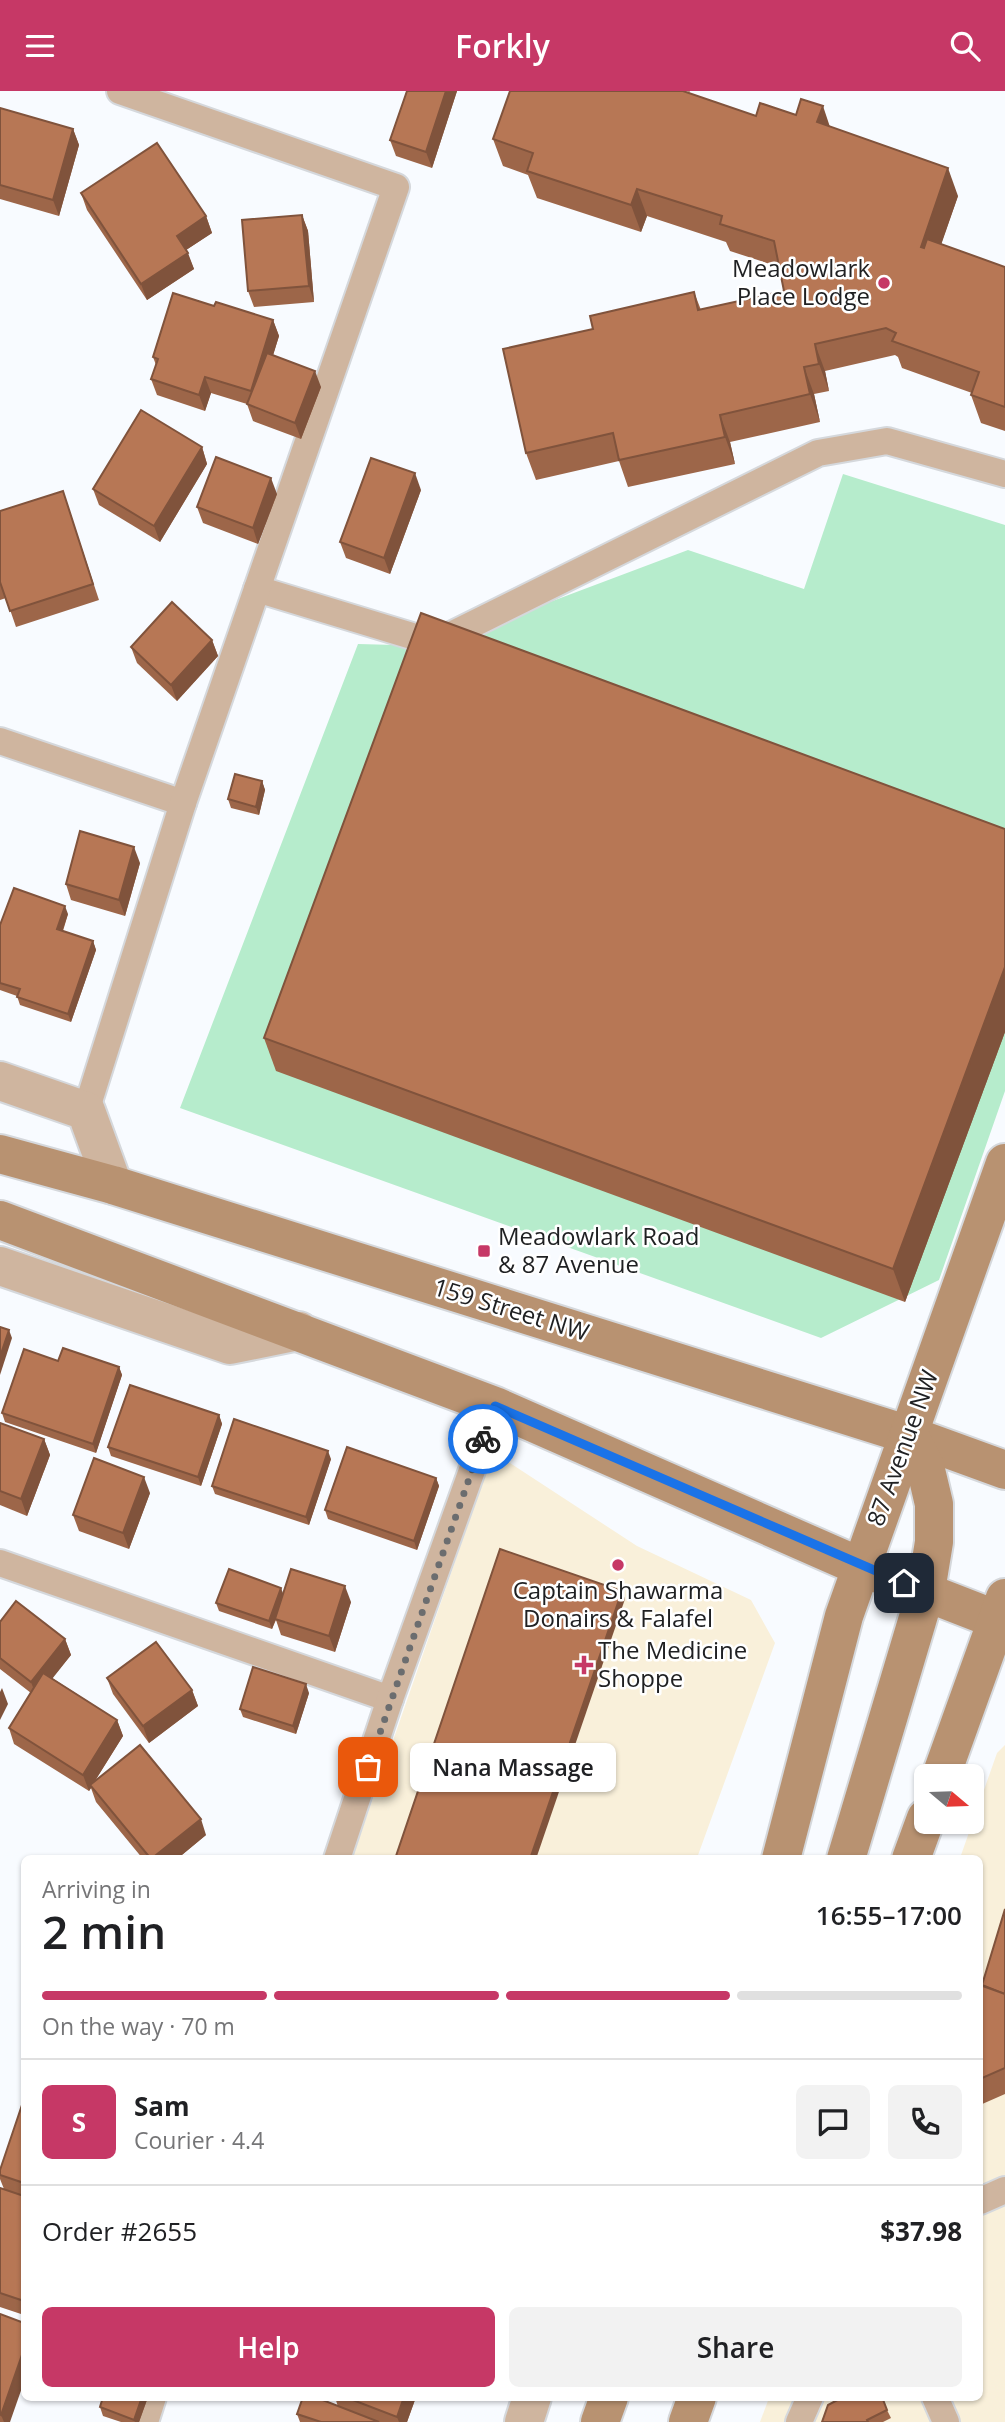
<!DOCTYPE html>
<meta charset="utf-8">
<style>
body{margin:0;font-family:"Open Sans",sans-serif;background:#f2f2f2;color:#202124;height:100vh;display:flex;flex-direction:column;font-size:26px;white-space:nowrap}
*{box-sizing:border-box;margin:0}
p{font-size:23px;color:#757577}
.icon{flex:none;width:38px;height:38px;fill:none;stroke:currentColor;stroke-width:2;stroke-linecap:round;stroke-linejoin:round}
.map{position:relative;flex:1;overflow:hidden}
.drawer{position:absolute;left:21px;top:1764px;width:962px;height:546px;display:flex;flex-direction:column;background:#fff;border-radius:10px;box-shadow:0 2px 5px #0004}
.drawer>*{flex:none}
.needle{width:46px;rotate:109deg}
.controls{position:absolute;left:914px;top:1673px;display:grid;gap:14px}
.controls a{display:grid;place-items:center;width:70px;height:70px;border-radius:10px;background:#fff;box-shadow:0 2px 5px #0004;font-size:35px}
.pin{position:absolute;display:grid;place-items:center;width:60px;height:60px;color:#fff;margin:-30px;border-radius:14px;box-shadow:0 4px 10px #0006}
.courier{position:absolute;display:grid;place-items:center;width:70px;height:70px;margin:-35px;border:5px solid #1a73e8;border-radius:50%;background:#fff;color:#222;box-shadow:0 2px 9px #0007}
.bubble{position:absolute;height:49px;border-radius:10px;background:#fff;box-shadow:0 2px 5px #0004;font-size:23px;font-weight:600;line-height:49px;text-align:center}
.overview em{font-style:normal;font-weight:600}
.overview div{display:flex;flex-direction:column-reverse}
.overview{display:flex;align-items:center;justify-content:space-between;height:119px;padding:0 21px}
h1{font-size:46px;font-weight:600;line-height:52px}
.bar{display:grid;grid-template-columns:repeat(4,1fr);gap:10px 7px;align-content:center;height:84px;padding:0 21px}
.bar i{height:9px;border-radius:5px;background:#e0e0e0}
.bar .on{background:#c63866}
.bar p{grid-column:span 4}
.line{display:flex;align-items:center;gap:18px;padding:0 21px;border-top:2px solid #e0e0e0}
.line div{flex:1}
.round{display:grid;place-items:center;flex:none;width:74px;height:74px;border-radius:10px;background:#f2f2f2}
.button{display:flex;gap:14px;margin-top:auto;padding:14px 21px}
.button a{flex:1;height:80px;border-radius:10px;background:#c63866;color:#fff;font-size:28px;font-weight:600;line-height:80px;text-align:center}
.button a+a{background:#f2f2f2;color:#202124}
header{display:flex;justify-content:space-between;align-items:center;height:91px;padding:0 21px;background:#c63866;color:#fff;font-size:32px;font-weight:600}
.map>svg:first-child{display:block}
</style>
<header><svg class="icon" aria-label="menu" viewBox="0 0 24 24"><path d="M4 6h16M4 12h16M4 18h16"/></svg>Forkly<svg class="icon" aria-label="search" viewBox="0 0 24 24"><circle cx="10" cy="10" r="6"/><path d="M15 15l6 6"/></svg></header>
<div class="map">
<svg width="1005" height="2331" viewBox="0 0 1005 2331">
<rect width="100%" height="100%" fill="#f8fbff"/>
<g fill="#f9f0da">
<path d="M493,1361L637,1455L751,1509L775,1552L697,1767L352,1768Z"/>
<path d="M1005,1654V2331H760L769,2307L980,2306V1768L960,1767L997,1662Z"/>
</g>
<path fill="#b6eccc" d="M843,383L1005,434V1000L939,1189L821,1247L180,1017L358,553L433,555L688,459L804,498Z"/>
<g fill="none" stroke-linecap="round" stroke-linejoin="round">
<g stroke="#d5d8dc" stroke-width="30">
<g id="service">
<path d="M257,498L435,552L818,362L887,350L1005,383"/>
<path d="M0,650L183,712"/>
<path d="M86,1020L183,712L396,96L120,0"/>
<path d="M0,1472L390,1608"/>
<path d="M337,1768L390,1608L495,1315"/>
<path d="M980,2110L1005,2099"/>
<path d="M935,2306L946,2331"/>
<path d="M145,2331L153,2306"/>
<path d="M799,2331L810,2306"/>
</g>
</g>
<g stroke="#d5d8dc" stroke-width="42">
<g id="minor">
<path d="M0,990L86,1020L113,1094"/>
<path d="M0,1175L230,1254L299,1240"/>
<path d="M524,2331L532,2306"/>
</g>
</g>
<g stroke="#d5d8dc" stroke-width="42">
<g id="secondary">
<path d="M0,1063L113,1094L909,1344L1005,1379"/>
<path d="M0,1129L495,1315L861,1476L1005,1532"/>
<path d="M941,1685L1005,1507"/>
<path d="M781,1768L844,1525L1005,1072"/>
<path d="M846,1768L926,1500L934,1451V1413L925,1375L909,1344"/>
<path d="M911,1768L926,1727"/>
<path d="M600,2331L609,2306"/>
<path d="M688,2331L697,2306"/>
</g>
</g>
<use href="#service" stroke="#cfb59f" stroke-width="26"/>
<use href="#minor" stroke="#cfb59f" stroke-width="38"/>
<use href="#secondary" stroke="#b89271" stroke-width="38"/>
</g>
<g fill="#9d6649">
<path d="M407,0H457L432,77L396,65L390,49Z"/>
<path d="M690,0L689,2L756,25L830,36L958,105L941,153L1005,176V340L981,332L971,304L972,302L902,277L898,266L895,264L825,280L829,300L814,303L820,331L730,351L735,373L628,396L619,370L536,389L526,362L593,238L694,201L701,219L784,200L779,176L730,160L726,151L647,125L641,141L537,107L528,84L503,75L493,48Z"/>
<path d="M0,17L73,38L79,54L59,125L0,108Z"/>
<path d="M81,102L206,125L212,142L186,159L194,178L147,209L87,119Z"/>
<path d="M302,124L308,140L314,211L254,216L248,200Z"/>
<path d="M214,215L273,229L279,245L273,264L321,296L301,348L253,330L247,313L211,302L205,320L157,304L151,288L156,274L153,266Z"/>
<path d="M202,356L207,373L160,451L99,414L93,398Z"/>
<path d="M421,399L390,483L346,467L340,451Z"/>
<path d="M63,400L99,509L16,536L6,507L0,509V420Z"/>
<path d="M277,403L258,453L203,432L197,416Z"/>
<path d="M212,549L218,565L177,610L137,572L131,556Z"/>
<path d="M262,690L265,699L259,724L231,717L228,708Z"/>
<path d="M1005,738V941L905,1211L276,980L264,947Z"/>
<path d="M140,772L125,825L71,809L66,793Z"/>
<path d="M68,823L63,840L93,850L96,859L71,931L20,914L17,905L0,899V834Z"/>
<path d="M58,1270L119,1276L122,1284L96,1362L5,1331L2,1322Z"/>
<path d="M219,1324L222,1333L201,1395L111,1365L108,1356Z"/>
<path d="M0,1332L44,1348L50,1364L27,1425L0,1414Z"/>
<path d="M331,1368L309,1434L215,1403L212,1395Z"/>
<path d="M436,1387L439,1395L417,1459L328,1428L325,1419Z"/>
<path d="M150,1402L129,1458L79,1440L73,1424Z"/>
<path d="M283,1503L351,1511L335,1561L281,1544L276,1529L272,1538L219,1520L216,1512Z"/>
<path d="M0,1531L65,1548L71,1564L52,1587L117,1629L123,1645L95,1690L206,1744L177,1768H143L96,1711L91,1697L89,1700L14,1653L9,1637L31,1602L0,1578Z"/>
<path d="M107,1587L192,1599L198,1615L149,1652L113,1603Z"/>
<path d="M309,1602L296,1643L243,1626L240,1618Z"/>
<path d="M1005,1818V2003L980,2014V1894H982Z"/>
<path d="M24,2008V2224L0,2216V2097L4,2098L0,2088V2079Z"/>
<path d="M0,2223L10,2331H0Z"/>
<path d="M103,2306H148L139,2331H121L103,2325L100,2316Z"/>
<path d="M335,2306H416L407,2331H300L297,2323L338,2316Z"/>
<path d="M887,2319L891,2327L883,2331H822Z"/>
</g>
<g fill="#80533c">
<path d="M446,0H457L432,77L426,61Z"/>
<path d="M823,15L832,42L817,31Z"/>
<path d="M73,38L79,54L59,125L53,109Z"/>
<path d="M948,77L958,105L931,183L921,156Z"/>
<path d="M637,98L647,125L641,141L631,114Z"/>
<path d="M302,124L308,140L314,211L309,195Z"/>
<path d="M206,125L212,142L183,161L177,145Z"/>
<path d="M188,162L194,178L147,209L141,193Z"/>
<path d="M273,229L279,245L257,316L251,300Z"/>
<path d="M815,253L825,280L829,300L819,273Z"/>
<path d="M804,276L814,303L820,331L810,303Z"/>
<path d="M315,280L321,296L301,348L295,332Z"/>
<path d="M205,286L211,302L205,320L199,304Z"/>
<path d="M720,324L730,351L735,373L725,346Z"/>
<path d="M202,356L207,373L160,451L154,435Z"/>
<path d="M415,382L421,399L390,483L384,467Z"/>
<path d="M271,387L277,403L258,453L253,437Z"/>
<path d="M212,549L218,565L177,610L171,594Z"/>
<path d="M262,690L265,699L259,724L256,716Z"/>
<path d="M134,756L140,772L125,825L119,809Z"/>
<path d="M65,815L68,823L60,847L57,838Z"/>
<path d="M93,850L96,859L71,931L68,923Z"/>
<path d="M1005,876V941L905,1211L893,1178Z"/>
<path d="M9,1239L12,1247L0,1284V1266Z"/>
<path d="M119,1276L122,1284L96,1362L93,1353Z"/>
<path d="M219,1324L222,1333L201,1395L198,1386Z"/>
<path d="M44,1348L50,1364L27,1425L21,1408Z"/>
<path d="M328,1360L331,1368L309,1434L306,1426Z"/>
<path d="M144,1386L150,1402L129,1458L123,1442Z"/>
<path d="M436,1387L439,1395L417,1459L414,1450Z"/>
<path d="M345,1495L351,1511L335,1561L329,1545Z"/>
<path d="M281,1497L284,1505L272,1538L269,1530Z"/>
<path d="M622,1500L625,1508L536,1768H530Z"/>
<path d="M65,1548L71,1564L37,1607L31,1591Z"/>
<path d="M306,1593L309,1602L296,1643L293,1635Z"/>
<path d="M2,1597L8,1613L0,1629V1601Z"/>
<path d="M192,1599L198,1615L149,1652L143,1635Z"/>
<path d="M117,1629L123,1645L91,1696L90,1694L91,1697L89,1700L83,1684Z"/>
<path d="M201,1728L206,1744L177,1768H151Z"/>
<path d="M24,2258V2291L10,2331H4L1,2324Z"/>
<path d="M142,2306H148L139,2331H135L134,2329Z"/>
<path d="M404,2306H416L407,2331H399L397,2326Z"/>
</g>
<g fill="#b77755" stroke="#80533c" stroke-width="2">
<path d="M407,0H446L426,61L390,49Z"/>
<path d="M510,0H683L756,25L760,12L796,24L801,8L823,15L817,31L948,77L921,156L924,157L927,148L1005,176V316L971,304L979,281L892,250L896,242L886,237L815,253L819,273L804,276L810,303L720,324L725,346L619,369L613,342L526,362L503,258L593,238L590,225L694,201L698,219L784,200L774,150L720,133L722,125L637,98L631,114L527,80L533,62L493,48Z"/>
<path d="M0,17L73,38L53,109L0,94Z"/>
<path d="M157,52L206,125L177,145L188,162L141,193L81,102Z"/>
<path d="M302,124L309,195L248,200L242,129Z"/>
<path d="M173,202L214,215L216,211L273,229L251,300L205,286L199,304L151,288L158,268L153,266Z"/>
<path d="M267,262L315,280L295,332L247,313Z"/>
<path d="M141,319L202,356L154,435L93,398Z"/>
<path d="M216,366L271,387L253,437L197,416Z"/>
<path d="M371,367L415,382L384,467L340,451Z"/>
<path d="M63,400L93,493L10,520L0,491V420Z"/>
<path d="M172,511L212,549L171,594L131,556Z"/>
<path d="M421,522L1005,738V876L893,1178L264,947Z"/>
<path d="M235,683L262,690L256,716L228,708Z"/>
<path d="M80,740L134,756L119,809L66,793Z"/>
<path d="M14,797L65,815L57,838L93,850L68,923L17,906L20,898L0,892V834Z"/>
<path d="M0,1236L9,1239L0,1266Z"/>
<path d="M63,1257L119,1276L93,1353L2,1322L24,1258L58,1270Z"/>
<path d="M130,1294L219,1324L198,1386L108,1356Z"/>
<path d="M234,1328L328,1360L306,1426L212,1395Z"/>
<path d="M0,1332L44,1348L21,1408L0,1400Z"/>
<path d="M347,1356L436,1387L414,1450L325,1419Z"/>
<path d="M94,1367L144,1386L123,1442L73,1424Z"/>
<path d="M500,1458L622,1500L530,1768H395Z"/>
<path d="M229,1478L281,1497L269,1530L216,1512Z"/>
<path d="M291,1478L345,1495L329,1545L275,1528Z"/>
<path d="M16,1510L65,1548L31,1591L0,1567V1531Z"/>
<path d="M156,1551L192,1599L143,1635L107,1587Z"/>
<path d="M253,1576L306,1593L293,1635L240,1618Z"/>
<path d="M43,1582L117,1629L83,1684L9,1637Z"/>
<path d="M140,1654L201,1728L151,1768L90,1694Z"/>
<path d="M1005,1818V1903L982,1894Z"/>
<path d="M980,1894L1005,1903V1977L980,1988Z"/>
<path d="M24,2008V2092L0,2084V2079Z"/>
<path d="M0,2097L24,2105V2210L0,2202Z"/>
<path d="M0,2223L24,2232V2258L1,2324L0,2323Z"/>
<path d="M103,2306H142L134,2329L100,2316Z"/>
<path d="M303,2306H315L379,2331H321L297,2323Z"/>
<path d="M345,2306H404L397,2326Z"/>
<path d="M843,2306H882L887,2319L867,2329L868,2331H822L828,2314Z"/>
</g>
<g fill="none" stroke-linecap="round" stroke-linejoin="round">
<path stroke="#6b6d6f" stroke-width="7" stroke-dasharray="0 12.6" d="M368,1676L483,1348"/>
<path stroke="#1a73e8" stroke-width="9" d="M483,1348L495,1315L904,1492"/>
</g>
<g fill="#c63866" stroke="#fff" stroke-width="2.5">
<circle cx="884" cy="192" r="7"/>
<rect x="477" y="1153" width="14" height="14" rx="3.5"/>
<circle cx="618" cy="1474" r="7"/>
<path d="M580.5 1563.5h7v7h7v7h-7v7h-7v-7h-7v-7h7z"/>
</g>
<g text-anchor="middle" stroke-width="5" stroke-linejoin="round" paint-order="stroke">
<g font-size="24" fill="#1f2022" stroke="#fff" text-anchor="start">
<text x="870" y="186" text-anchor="end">Meadowlark<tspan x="870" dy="28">Place Lodge</tspan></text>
<text x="498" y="1154">Meadowlark Road<tspan x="498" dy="28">&amp; 87 Avenue</tspan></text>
<text x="618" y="1508" text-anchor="middle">Captain Shawarma<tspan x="618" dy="28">Donairs &amp; Falafel</tspan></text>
<text x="598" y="1568">The Medicine<tspan x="598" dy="28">Shoppe</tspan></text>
</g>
<g font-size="24" fill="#1f2022" stroke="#fff">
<text transform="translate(511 1219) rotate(17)" y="8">159 Street NW</text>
<text transform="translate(903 1357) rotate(-70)" y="8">87 Avenue NW</text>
</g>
</g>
</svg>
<div class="controls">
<a><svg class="needle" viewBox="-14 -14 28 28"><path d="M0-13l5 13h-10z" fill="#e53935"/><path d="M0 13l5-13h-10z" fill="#757577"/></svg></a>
</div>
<div class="pin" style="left:368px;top:1676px;background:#ea580c"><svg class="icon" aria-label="bag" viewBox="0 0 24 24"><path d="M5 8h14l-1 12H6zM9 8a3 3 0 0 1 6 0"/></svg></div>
<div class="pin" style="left:904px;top:1492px;background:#1f2937"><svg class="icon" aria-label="home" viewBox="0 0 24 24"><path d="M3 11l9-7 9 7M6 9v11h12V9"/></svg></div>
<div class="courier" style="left:483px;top:1348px"><svg class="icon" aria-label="bike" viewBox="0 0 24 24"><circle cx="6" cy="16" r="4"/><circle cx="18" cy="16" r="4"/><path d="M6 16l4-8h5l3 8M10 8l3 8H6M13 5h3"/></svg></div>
<div class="bubble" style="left:410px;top:1652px;width:206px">Nana Massage</div>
<section class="drawer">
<div class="overview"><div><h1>2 min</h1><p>Arriving in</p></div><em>16:55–17:00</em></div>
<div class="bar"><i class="on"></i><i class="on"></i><i class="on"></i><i></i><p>On the way · 70 m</p></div>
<div class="line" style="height:126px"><b class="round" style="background:#c63866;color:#fff">S</b><div><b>Sam</b><p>Courier · 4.4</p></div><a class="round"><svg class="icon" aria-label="chat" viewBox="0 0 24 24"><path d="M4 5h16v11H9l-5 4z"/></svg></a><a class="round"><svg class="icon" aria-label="phone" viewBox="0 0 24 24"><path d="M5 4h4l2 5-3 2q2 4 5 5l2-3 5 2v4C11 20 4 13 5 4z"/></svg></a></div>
<div class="line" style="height:91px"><div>Order #2655</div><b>$37.98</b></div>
<div class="button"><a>Help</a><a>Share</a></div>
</section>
</div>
